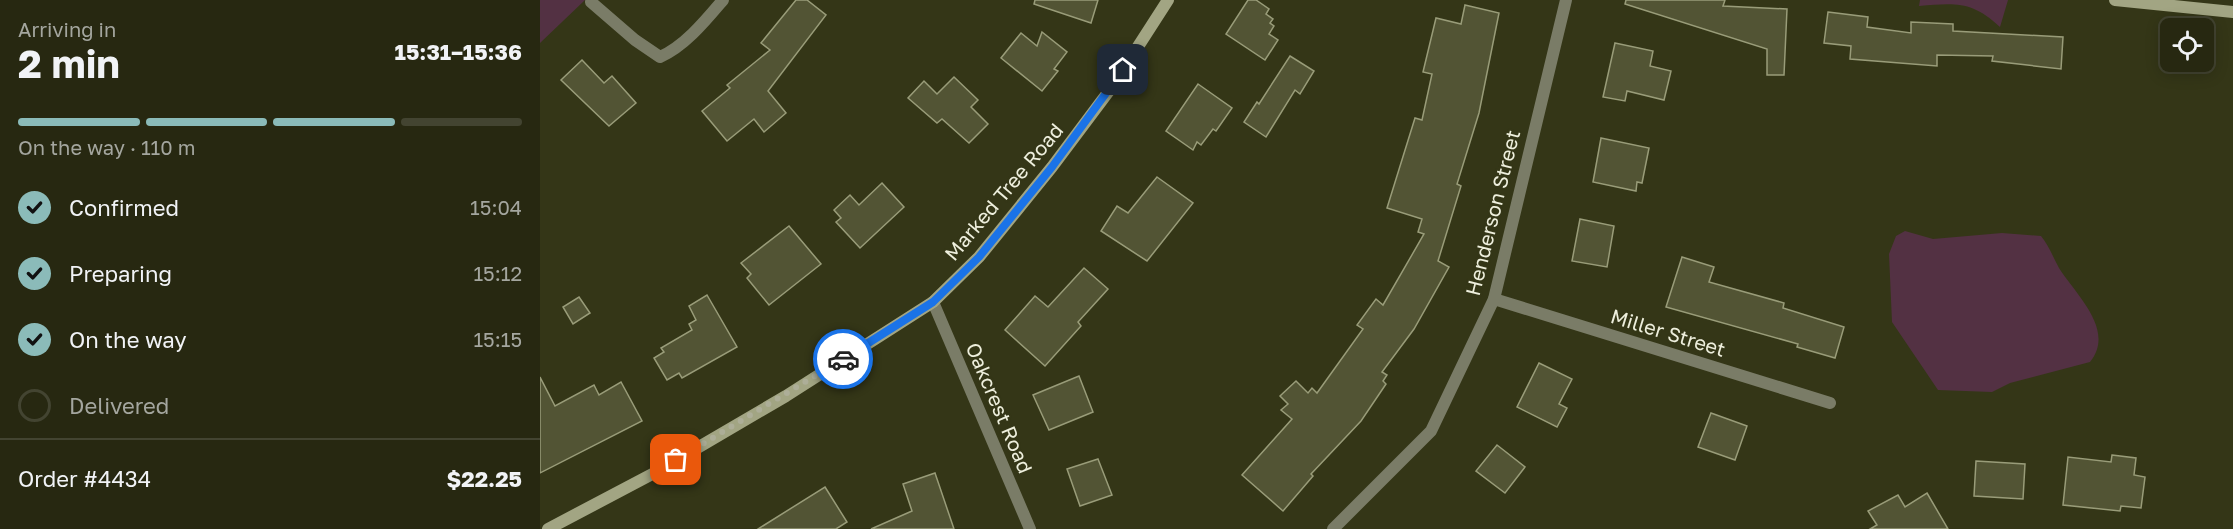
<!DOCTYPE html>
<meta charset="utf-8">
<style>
body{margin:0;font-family:"Golos Text",sans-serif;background:#33341f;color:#f1f3f6;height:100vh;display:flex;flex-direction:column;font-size:22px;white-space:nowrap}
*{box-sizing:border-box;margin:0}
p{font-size:20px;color:#a4a69f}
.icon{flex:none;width:33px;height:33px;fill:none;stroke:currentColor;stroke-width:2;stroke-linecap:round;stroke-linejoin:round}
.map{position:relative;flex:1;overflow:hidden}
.panel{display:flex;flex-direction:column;background:#272811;width:540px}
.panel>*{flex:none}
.tools{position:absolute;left:1620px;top:18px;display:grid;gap:12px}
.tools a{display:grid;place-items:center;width:54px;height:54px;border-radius:9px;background:#272811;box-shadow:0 3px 15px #0003,0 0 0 2px #434431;font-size:30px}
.pin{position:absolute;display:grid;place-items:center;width:51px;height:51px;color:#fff;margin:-26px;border-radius:12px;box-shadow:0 3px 9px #0006}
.courier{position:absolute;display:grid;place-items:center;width:60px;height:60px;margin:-30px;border:4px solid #1a73e8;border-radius:50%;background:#fff;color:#222;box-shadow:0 2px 8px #0007}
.head em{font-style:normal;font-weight:700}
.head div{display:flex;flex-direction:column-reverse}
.head{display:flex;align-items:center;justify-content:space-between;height:102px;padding:0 18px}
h1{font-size:39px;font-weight:700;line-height:45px}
.bar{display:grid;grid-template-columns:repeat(4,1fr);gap:9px 6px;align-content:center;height:72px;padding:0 18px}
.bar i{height:8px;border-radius:4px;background:#434431}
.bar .active{background:#8bbbb9}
.bar p{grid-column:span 4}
.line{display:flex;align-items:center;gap:15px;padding:0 18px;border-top:2px solid #434431}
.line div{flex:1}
ol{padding:0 18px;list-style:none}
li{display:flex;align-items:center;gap:18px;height:66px}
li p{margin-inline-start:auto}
li .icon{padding:6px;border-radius:50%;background:#8bbbb9;color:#111;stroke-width:4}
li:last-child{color:#a4a69f}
li i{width:33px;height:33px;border:3px solid #434431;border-radius:50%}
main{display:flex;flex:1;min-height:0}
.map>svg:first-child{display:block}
</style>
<main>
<section class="panel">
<div class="head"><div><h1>2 min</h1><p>Arriving in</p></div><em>15:31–15:36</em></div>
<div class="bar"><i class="active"></i><i class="active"></i><i class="active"></i><i></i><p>On the way · 110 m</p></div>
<ol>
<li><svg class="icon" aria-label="check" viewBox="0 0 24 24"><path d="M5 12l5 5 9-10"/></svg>Confirmed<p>15:04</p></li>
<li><svg class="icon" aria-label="check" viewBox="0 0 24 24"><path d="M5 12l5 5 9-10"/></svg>Preparing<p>15:12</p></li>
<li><svg class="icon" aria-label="check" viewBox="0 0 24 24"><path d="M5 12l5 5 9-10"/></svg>On the way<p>15:15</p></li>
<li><i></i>Delivered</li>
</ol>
<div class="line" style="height:78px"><div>Order #4434</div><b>$22.25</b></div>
</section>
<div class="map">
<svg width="1693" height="529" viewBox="0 0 1693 529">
<rect width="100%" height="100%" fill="#343617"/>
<g fill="#533143">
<path d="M0,0H45L0,43Z"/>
<path d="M1380,0H1468L1460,27C1432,1 1416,3 1379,6Z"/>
<path d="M1365,231L1393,239L1462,233L1501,236C1509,246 1513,257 1519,268C1536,295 1576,330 1550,362L1470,383L1452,392L1398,390L1352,322L1349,254L1356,236Z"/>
</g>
<g fill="#525434" stroke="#999c79" stroke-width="1.5">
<path d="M256,0H267L286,15L228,91L246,113L224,132L214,119L187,141L162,111L190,88L187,85L230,50L221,43Z"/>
<path d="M495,0H558L551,23L494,4Z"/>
<path d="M708,0H716L729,9L726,14L733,19L730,23L734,26L729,34L738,40L725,60L686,34Z"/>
<path d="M1086,0H1185L1183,6L1247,9L1244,75H1227V49L1085,4Z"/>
<path d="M925,5L959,13L939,113L917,184L921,186L898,261L909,267L874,329L842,372L847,375L843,381L846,384L821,421L771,474L773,476L743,511L702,475L752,419L741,410L748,404L740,396L756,381L768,393L772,388L777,393L823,329L817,325L836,299L843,305L884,234L878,232L882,219L847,208L875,118L882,120L892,74L883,72L896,18L921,24Z"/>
<path d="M1288,12L1328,17L1327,27L1371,33V22L1413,24V31L1523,37L1521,69L1452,61L1453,56L1397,55V66L1310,59L1311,46L1284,43Z"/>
<path d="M502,32L527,52L514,69L518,71L502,91L461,58L481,33L497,46Z"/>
<path d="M1075,43L1113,51L1110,66L1131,71L1124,100L1087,91L1085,101L1063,97Z"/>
<path d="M750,56L774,71L760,94L755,90L726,137L704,122L717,102L719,104Z"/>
<path d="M42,60L64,83L72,76L96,103L69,126L21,80Z"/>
<path d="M414,77L438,100L431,107L448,124L429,143L402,119L397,123L368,98L384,81L397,94Z"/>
<path d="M658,84L692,108L676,131L673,129L661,145L657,142L653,150L626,131Z"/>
<path d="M1061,138L1109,148L1102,183L1097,182L1096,191L1053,182Z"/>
<path d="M617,177L653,203L607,261L561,231L577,206L588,213Z"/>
<path d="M342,183L364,207L320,248L296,222L301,218L294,210L310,195L319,205Z"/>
<path d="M1040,219L1074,226L1067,267L1032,261Z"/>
<path d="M249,226L281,264L229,305L207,278L211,274L201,263Z"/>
<path d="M1142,257L1174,267L1169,282L1244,303L1243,308L1304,327L1295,358L1257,347L1258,344L1126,307Z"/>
<path d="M544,268L568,289L538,322L541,326L505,366L465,330L495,296L508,307Z"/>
<path d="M167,295L197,347L142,378L139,373L127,380L114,358L124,352L121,348L152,330L149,324L156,320L149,306Z"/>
<path d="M39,297L50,313L33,324L23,307Z"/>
<path d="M999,363L1032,379L1019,404L1027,408L1017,427L977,407Z"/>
<path d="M539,376L553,412L509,430L493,395Z"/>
<path d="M0,377L15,406L54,385L59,395L81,382L102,421L0,473Z"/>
<path d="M1171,413L1207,426L1195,460L1158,447Z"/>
<path d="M957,445L985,467L965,493L936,471Z"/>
<path d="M1572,455L1596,458L1594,475L1605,477L1601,508L1581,506L1580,511L1523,505L1528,457L1571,462Z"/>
<path d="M558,459L572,495L540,506L527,469Z"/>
<path d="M1436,461L1485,464L1483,499L1434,496Z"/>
<path d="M395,473L414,529H331L372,511L363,484Z"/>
<path d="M285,487L307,522L296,529H218Z"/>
<path d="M1387,493L1408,529H1330L1337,525L1328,511L1358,495L1365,507Z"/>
</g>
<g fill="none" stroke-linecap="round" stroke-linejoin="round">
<g stroke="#7a7c67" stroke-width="12">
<path d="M51,2L95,40L120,57C145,46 166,20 183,0"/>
<path d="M954,299L1290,403"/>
<path d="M393,302L490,529"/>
<path d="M793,529L891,431L954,299L1026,0"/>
</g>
<g stroke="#a2a583" stroke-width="12">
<path d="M1575,0L1693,12"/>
<path d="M8,529L118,471L246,396L393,302L439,257L512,167L572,87L628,0"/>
</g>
</g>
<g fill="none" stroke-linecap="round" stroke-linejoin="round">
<path stroke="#adae98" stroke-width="6" stroke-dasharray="0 10.8" d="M136,460L303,359"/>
<path stroke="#1a73e8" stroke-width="8" d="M303,359L393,302L439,257L512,167L583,70"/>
</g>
<g text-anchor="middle" stroke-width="4.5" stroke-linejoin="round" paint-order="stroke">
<g font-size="20" fill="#eeefdd" stroke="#343617">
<text transform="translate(464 192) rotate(-50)" y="7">Marked Tree Road</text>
<text transform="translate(953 213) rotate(-76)" y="7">Henderson Street</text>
<text transform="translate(1128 333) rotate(17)" y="7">Miller Street</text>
<text transform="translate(459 408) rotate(67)" y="7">Oakcrest Road</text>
</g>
</g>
</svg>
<div class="tools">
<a><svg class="icon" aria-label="locate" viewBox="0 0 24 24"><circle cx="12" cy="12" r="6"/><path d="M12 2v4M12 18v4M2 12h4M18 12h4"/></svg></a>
</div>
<div class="pin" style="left:136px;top:460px;background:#ea580c"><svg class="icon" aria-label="bag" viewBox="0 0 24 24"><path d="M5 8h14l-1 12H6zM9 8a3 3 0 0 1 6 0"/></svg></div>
<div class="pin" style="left:583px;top:70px;background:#1f2937"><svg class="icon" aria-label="home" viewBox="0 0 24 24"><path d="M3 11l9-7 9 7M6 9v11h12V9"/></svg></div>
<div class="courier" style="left:303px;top:359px"><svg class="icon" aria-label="car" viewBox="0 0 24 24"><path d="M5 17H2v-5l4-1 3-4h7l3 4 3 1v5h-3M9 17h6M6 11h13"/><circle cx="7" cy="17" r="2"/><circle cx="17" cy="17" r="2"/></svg></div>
</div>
</main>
